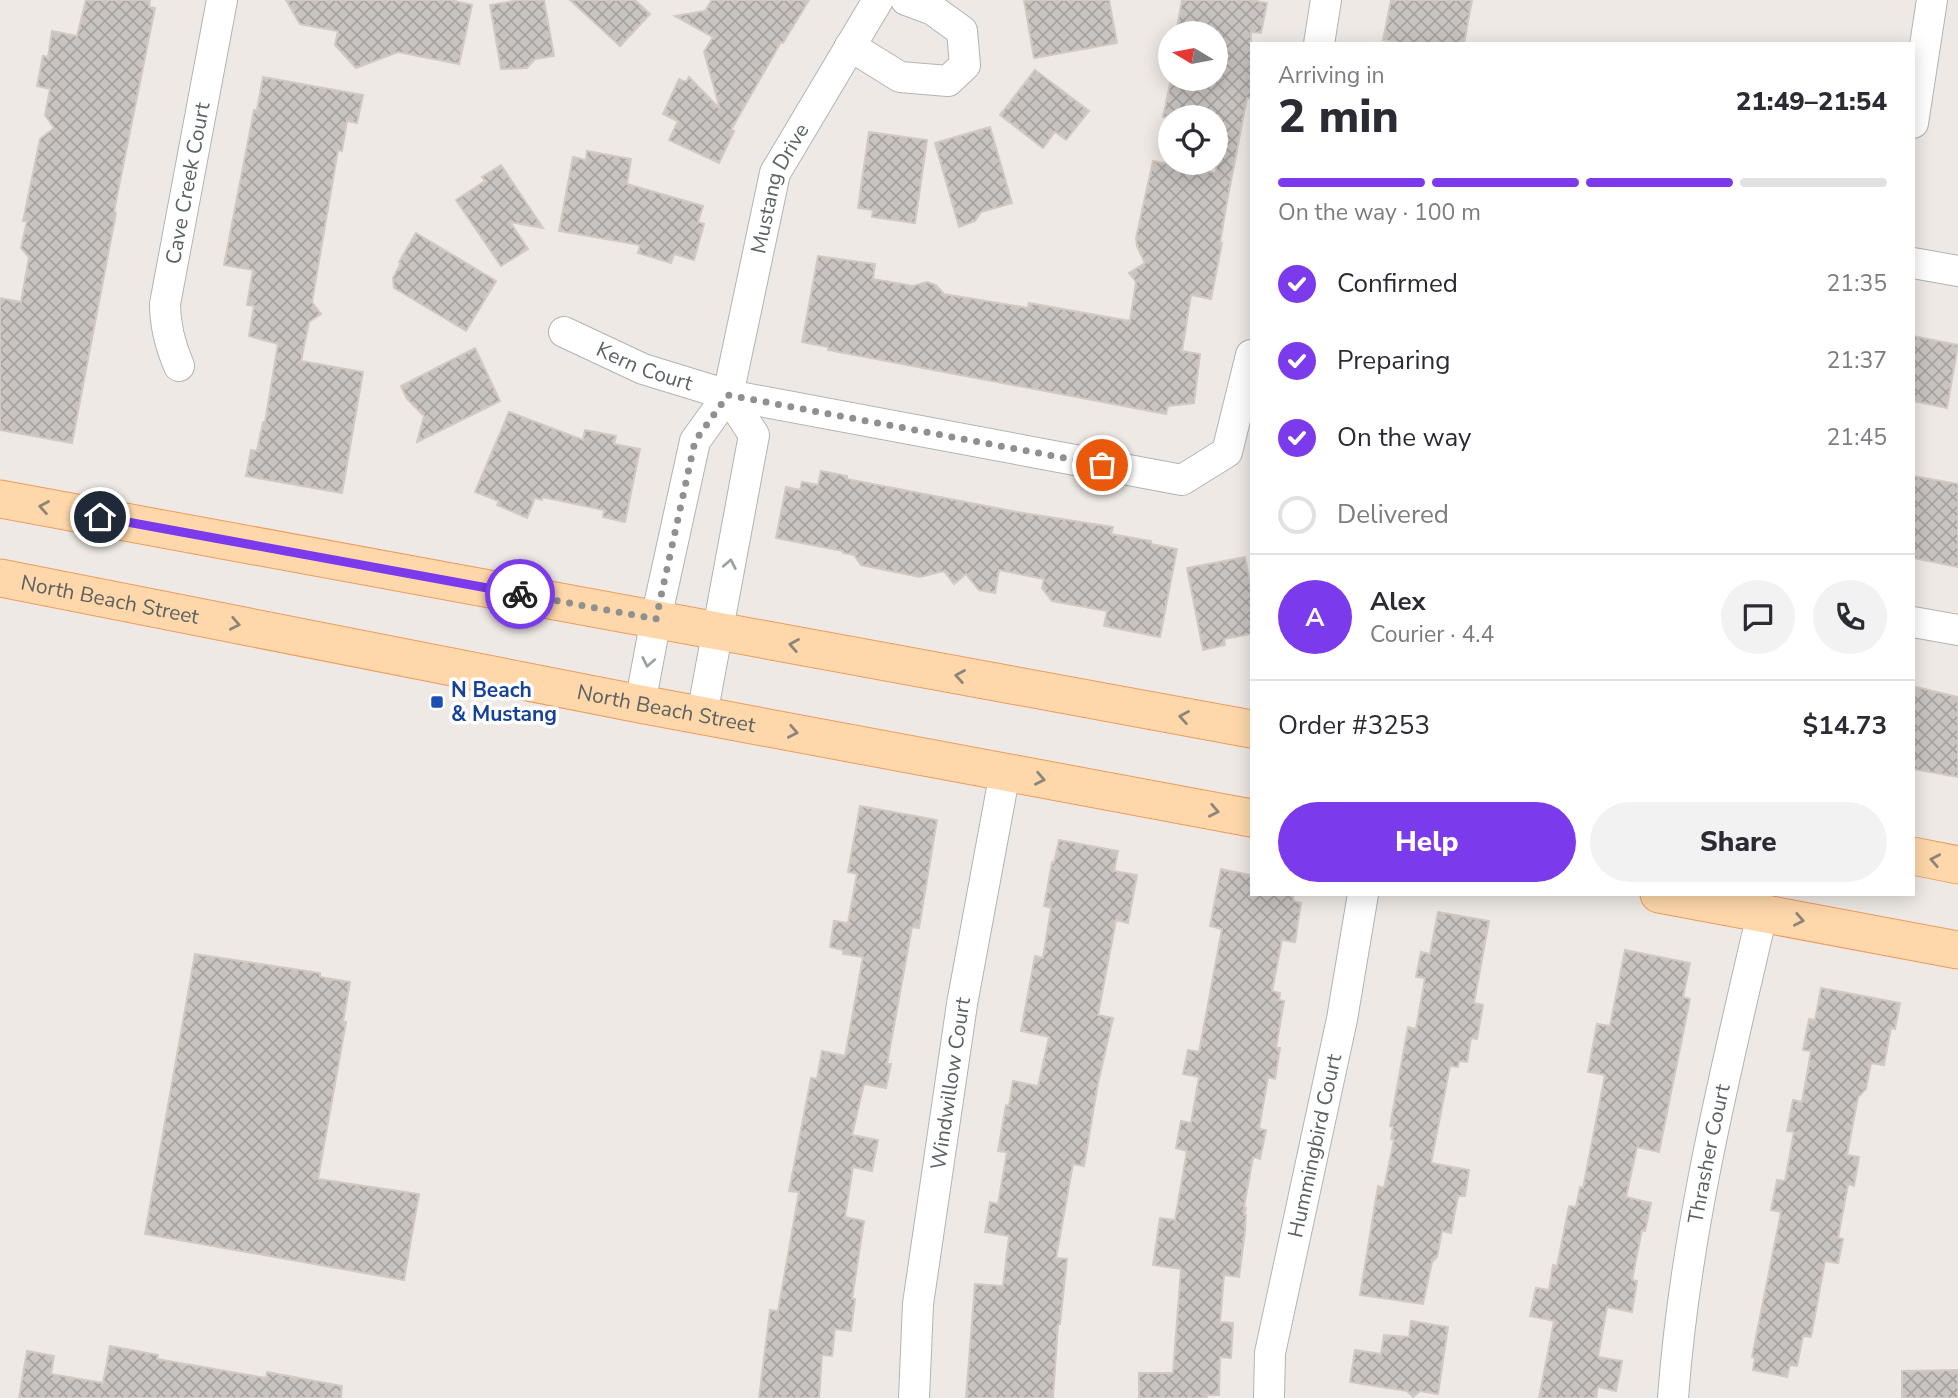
<!DOCTYPE html>
<meta charset="utf-8">
<style>
body{margin:0;font-family:"Nunito Sans",sans-serif;background:#f2f2f3;color:#2b2b33;height:100vh;display:flex;flex-direction:column;font-size:26px;white-space:nowrap}
*{box-sizing:border-box;margin:0}
p{font-size:23px;color:#7c7c81}
.icon{flex:none;width:38px;height:38px;fill:none;stroke:currentColor;stroke-width:2;stroke-linecap:round;stroke-linejoin:round}
.map{position:relative;flex:1;overflow:hidden}
.drawer{position:absolute;left:1250px;top:42px;width:665px;height:854px;display:flex;flex-direction:column;background:#fff;border-radius:0px;box-shadow:0 4px 18px #0003}
.drawer>*{flex:none}
.needle{width:46px;rotate:280deg}
.controls{position:absolute;left:1158px;top:21px;display:grid;gap:14px}
.controls a{display:grid;place-items:center;width:70px;height:70px;border-radius:50%;background:#fff;box-shadow:0 4px 18px #0003;font-size:35px}
.pin{position:absolute;display:grid;place-items:center;width:60px;height:60px;color:#fff;margin:-30px;border:4px solid #fff;border-radius:50%;box-shadow:0 2px 7px #0007}
.courier{position:absolute;display:grid;place-items:center;width:70px;height:70px;margin:-35px;border:5px solid #7c3aed;border-radius:50%;background:#fff;color:#222;box-shadow:0 2px 9px #0007}
.overview em{font-style:normal;font-weight:800}
.overview div{display:flex;flex-direction:column-reverse}
.overview{display:flex;align-items:center;justify-content:space-between;height:119px;padding:0 28px}
h1{font-size:46px;font-weight:800;line-height:52px}
.bar{display:grid;grid-template-columns:repeat(4,1fr);gap:10px 7px;align-content:center;height:84px;padding:0 28px}
.bar i{height:9px;border-radius:5px;background:#e1e1e2}
.bar .selected{background:#7c3aed}
.bar p{grid-column:span 4}
.line{display:flex;align-items:center;gap:18px;padding:0 28px;border-top:2px solid #e1e1e2}
.line div{flex:1}
.round{display:grid;place-items:center;flex:none;width:74px;height:74px;border-radius:37px;background:#f2f2f3}
ol{padding:0 28px;list-style:none}
li{display:flex;align-items:center;gap:21px;height:77px}
li p{margin-inline-start:auto}
li .icon{padding:7px;border-radius:50%;background:#7c3aed;color:#fff;stroke-width:4}
li:last-child{color:#7c7c81}
li i{width:38px;height:38px;border:4px solid #e1e1e2;border-radius:50%}
.button{display:flex;gap:14px;margin-top:auto;padding:14px 28px}
.button a{flex:1;height:80px;border-radius:42px;background:#7c3aed;color:#fff;font-size:28px;font-weight:800;line-height:80px;text-align:center}
.button a+a{background:#f2f2f3;color:#2b2b33}
.map>svg:first-child{display:block}
</style>
<div class="map">
<svg width="1958" height="1398" viewBox="0 0 1958 1398">
<defs>
<pattern id="building-cross-hatch" width="8" height="8" patternUnits="userSpaceOnUse" patternTransform="scale(1.75)"><rect width="8" height="8" fill="#cac4c1"/><path d="M0 0l8 8M0 8l8-8" fill="none" stroke="#a7a3a0"/></pattern>
</defs>
<rect width="100%" height="100%" fill="#eee9e4"/>
<g fill="url(#building-cross-hatch)" stroke="#d3c9c2" stroke-width="2">
<path d="M86,0H150L149,7L155,8L120,181L114,212L116,213L72,443L0,430V298L21,302L29,257L21,248L27,221H23L40,139L54,128L45,115L50,89L37,86L43,56L48,57L52,31L77,36Z"/>
<path d="M286,0H450L472,5L459,64L398,52L356,68L335,45L338,31L300,24Z"/>
<path d="M520,0H544L554,56L535,59L527,68L501,69L490,5Z"/>
<path d="M570,0H635L650,14L620,46Z"/>
<path d="M712,0H809L783,43L781,42L731,130L734,131L719,163L669,140L678,121L663,114L679,79L686,82L689,77L720,109L704,52L713,37L675,16L705,11Z"/>
<path d="M1024,0H1109L1117,43L1034,58Z"/>
<path d="M1182,0H1251L1267,3L1261,33L1251,32V99L1247,98L1226,207L1220,243H1222L1211,299L1191,295L1182,351L1200,354L1194,403L1168,406L1166,414L828,350V347L802,342L818,256L875,264L873,279L913,286L927,282L936,285L944,294L1028,308L1029,303L1130,321L1136,282L1129,273L1145,263L1137,246L1136,238L1153,161L1216,173V117H1163L1171,79H1216V33H1176Z"/>
<path d="M1391,0H1472L1464,44H1404L1383,40Z"/>
<path d="M1035,70L1089,111L1066,140L1055,132L1043,148L1000,115Z"/>
<path d="M263,77L363,95L357,123L347,121L342,151L338,150L312,302L321,314L309,322L301,361L363,372L342,493L246,476L251,450L257,451L263,422H265L278,344L249,336L254,306L247,305L253,270L224,265L254,110H257Z"/>
<path d="M990,127L1012,203L981,212L975,221L959,227L935,143Z"/>
<path d="M869,132L927,140L915,223L872,217L873,210L858,208Z"/>
<path d="M587,151L631,159L627,184L703,206L698,222L704,224L694,260L674,254L671,263L638,253L640,245L559,231L573,157L586,160Z"/>
<path d="M501,165L543,228L510,222L528,249L501,266L456,200L485,181L482,177Z"/>
<path d="M416,233L496,281L466,331L394,288L393,278L401,263L399,262Z"/>
<path d="M1913,336L1958,345L1947,408L1913,401Z"/>
<path d="M475,348L500,401L417,442L424,416L407,399L401,386Z"/>
<path d="M509,412L583,440L585,430L616,436L614,444L640,449L625,522L603,517L604,510L542,497V500L535,498L527,518L497,505L499,501L475,492Z"/>
<path d="M821,471L847,476V479L1017,512L1113,527L1111,534L1151,541V544L1177,549L1160,637L1104,626L1107,611L1052,601L1042,588L1044,579L999,570L995,593L979,590L966,574L954,584L944,571L920,577L861,565L854,555L843,553V551L776,538L786,487L800,490L802,482L818,485Z"/>
<path d="M1913,476L1958,484V567L1913,558Z"/>
<path d="M1245,557L1251,587V634L1224,639L1225,645L1203,650L1187,568Z"/>
<path d="M1916,687L1958,697V777L1913,769V705Z"/>
<path d="M860,806L937,820L919,928L912,927L887,1064H891L886,1088L864,1084L852,1135L878,1140L872,1171L853,1167L845,1217L864,1221L852,1299H855L851,1331L835,1329L832,1356L822,1355L819,1398H759L770,1310L778,1311L799,1192L789,1191L811,1078L817,1079L822,1051L845,1056L863,957L843,954V950L830,947L834,921L848,923L857,874L848,872Z"/>
<path d="M1059,840L1118,851L1114,871L1137,875L1128,923L1116,920L1098,1015L1113,1018L1098,1083L1084,1166L1073,1164L1056,1258L1067,1259L1060,1324H1058L1053,1398H966L975,1284L1003,1286L1009,1236L985,1232L990,1202L998,1204L1007,1152L998,1151L1006,1105L1009,1106L1013,1081L1038,1086L1049,1037L1021,1031L1035,956L1043,958L1051,908L1044,906L1052,862L1054,863Z"/>
<path d="M1221,869L1251,875V894H1294L1293,901L1301,903L1295,942L1282,940L1272,991L1280,993L1279,1000L1284,1001L1276,1048H1280L1275,1079L1268,1077L1259,1129L1266,1130L1260,1159L1253,1157L1244,1207L1246,1208L1244,1215H1246L1245,1231L1239,1277L1224,1275L1220,1322L1233,1323L1231,1358L1220,1357L1219,1395H1207V1398H1139V1373H1173L1181,1269L1153,1265L1160,1218L1175,1220L1187,1151L1176,1148L1181,1121L1191,1123L1199,1077L1183,1074L1188,1050L1199,1052L1222,929L1210,926Z"/>
<path d="M1438,912L1489,921L1474,1003L1483,1005L1477,1039L1471,1038L1467,1062L1459,1061L1458,1067L1450,1066L1431,1163L1469,1170L1465,1196H1458L1451,1233L1442,1231L1437,1257L1432,1262L1423,1304L1360,1295L1378,1186L1384,1188L1394,1140L1391,1139L1393,1127L1390,1126L1408,1027L1416,1029L1425,978L1416,977L1421,952L1430,954Z"/>
<path d="M1625,950L1690,963L1683,997L1690,999L1659,1152L1637,1147L1626,1197L1651,1203L1645,1231L1642,1230L1632,1280L1637,1281L1632,1312L1607,1307L1598,1357L1622,1361L1616,1391L1598,1387L1596,1398H1539L1554,1321L1530,1316L1536,1288L1549,1290L1553,1265L1557,1266L1569,1206L1576,1207L1580,1187L1583,1188L1605,1075L1588,1072L1597,1024L1610,1026Z"/>
<path d="M195,954L320,973V977L350,982L343,1022H346L318,1179L419,1194L404,1280L145,1234Z"/>
<path d="M1821,988L1900,1003L1895,1029L1891,1028L1884,1065L1871,1063L1866,1089L1858,1097L1847,1155L1859,1157L1854,1186L1848,1184L1838,1238L1843,1239L1838,1263L1825,1261L1811,1337L1803,1336L1797,1366L1790,1365L1787,1377L1753,1370L1755,1358L1752,1357L1781,1212L1771,1210L1777,1180L1785,1181L1794,1132L1787,1131L1793,1100L1802,1102L1811,1051L1803,1050L1809,1019L1815,1020Z"/>
<path d="M1411,1321L1448,1327L1438,1394L1420,1391L1413,1397L1407,1391L1350,1382L1355,1350L1381,1354L1384,1335L1409,1337Z"/>
<path d="M110,1346L158,1355L157,1359L266,1378L267,1372L342,1386L341,1398H19L27,1351L54,1356L51,1374L103,1383Z"/>
<path d="M1958,1370V1398H1902V1371Z"/>
</g>
<g fill="none" stroke-linecap="round" stroke-linejoin="round">
<g stroke="#b0b4b6" stroke-width="32">
<g id="minor">
<path d="M1319,44L1326,0"/>
<path d="M850,46L900,77L948,81L965,65L962,31L933,10L906,0"/>
<path d="M1913,123L1932,0"/>
<path d="M1913,263L1958,271"/>
<path id="s1" d="M564,332L643,369L728,395L1182,480L1227,452L1251,355"/>
<path id="s2" d="M179,366C170,345 165,327 165,304L222,0"/>
<path d="M1913,622L1958,630"/>
<path id="s3" d="M640,704L656,619L695,441L728,395L775,173L878,0"/>
<path d="M702,715L754,435L728,395"/>
<path id="s4" d="M914,1398L918,1304L962,1004L1005,772"/>
<path id="s5" d="M1269,1398L1270,1353L1342,1019L1363,894"/>
<path id="s6" d="M1673,1398C1685,1234 1725,1074 1762,914"/>
</g>
</g>
<g stroke="#ef9b5c" stroke-width="39">
<g id="major">
<path d="M0,499L1251,729"/>
<path id="s7" d="M0,578L640,704L1251,818"/>
<path d="M1913,856L1958,865"/>
<path d="M1659,894L1958,950"/>
</g>
</g>
<use href="#minor" stroke="#fff" stroke-width="30"/>
<use href="#major" stroke="#fed8aa" stroke-width="37"/>
</g>
<defs><path id="oneway-chevron" d="M-2-3.5L2.5 0L-2 3.5" fill="none" stroke-width="1.6" stroke-linecap="round" stroke-linejoin="round" transform="scale(1.75)"/></defs>
<g stroke="#8d8579">
<use href="#oneway-chevron" transform="translate(44 507) rotate(-170)"/>
<use href="#oneway-chevron" transform="translate(235 624) rotate(11)"/>
<use href="#oneway-chevron" transform="translate(794 645) rotate(-170)"/>
<use href="#oneway-chevron" transform="translate(960 676) rotate(-170)"/>
<use href="#oneway-chevron" transform="translate(1184 717) rotate(-170)"/>
<use href="#oneway-chevron" transform="translate(793 732) rotate(11)"/>
<use href="#oneway-chevron" transform="translate(1040 779) rotate(11)"/>
<use href="#oneway-chevron" transform="translate(1214 811) rotate(11)"/>
<use href="#oneway-chevron" transform="translate(1935 860) rotate(-169)"/>
<use href="#oneway-chevron" transform="translate(1799 920) rotate(11)"/>
</g>
<g stroke="#9da1a2">
<use href="#oneway-chevron" transform="translate(730 564) rotate(-79)"/>
<use href="#oneway-chevron" transform="translate(648 662) rotate(101)"/>
</g>
<g fill="none" stroke-linecap="round" stroke-linejoin="round">
<path stroke="#8f9191" stroke-width="7" stroke-dasharray="0 12.6" d="M520,594L656,619L695,441L728,395L1102,465"/>
<path stroke="#7c3aed" stroke-width="9" d="M100,517L520,594"/>
</g>
<rect fill="#1a4fb4" stroke="#fff" stroke-width="2.5" x="430" y="695" width="14" height="14" rx="3.5"/>
<g text-anchor="middle" stroke-width="7" stroke-linejoin="round" paint-order="stroke">
<g font-size="21" fill="#5c6264" stroke="#fff">
<text dy="7" stroke="none"><textPath href="#s2" startOffset="187">Cave Creek Court</textPath></text>
<text dy="7" stroke="none"><textPath href="#s3" startOffset="539">Mustang Drive</textPath></text>
<text dy="7" stroke="none"><textPath href="#s1" startOffset="88">Kern Court</textPath></text>
<text dy="7" stroke="none"><textPath href="#s7" startOffset="112">North Beach Street</textPath></text>
<text dy="7" stroke="none"><textPath href="#s7" startOffset="679">North Beach Street</textPath></text>
<text dy="7" stroke="none"><textPath href="#s4" startOffset="317">Windwillow Court</textPath></text>
<text dy="7" stroke="none"><textPath href="#s5" startOffset="257">Hummingbird Court</textPath></text>
<text dy="7" stroke="none"><textPath href="#s6" startOffset="247">Thrasher Court</textPath></text>
</g>
<g font-size="21" font-weight="bold" fill="#164399" stroke="#fff" text-anchor="start">
<text x="451" y="697">N Beach<tspan x="451" dy="24">&amp; Mustang</tspan></text>
</g>
</g>
</svg>
<div class="controls">
<a><svg class="needle" viewBox="-14 -14 28 28"><path d="M0-13l5 13h-10z" fill="#e53935"/><path d="M0 13l5-13h-10z" fill="#7c7c81"/></svg></a>
<a><svg class="icon" aria-label="locate" viewBox="0 0 24 24"><circle cx="12" cy="12" r="6"/><path d="M12 2v4M12 18v4M2 12h4M18 12h4"/></svg></a>
</div>
<div class="pin" style="left:1102px;top:465px;background:#ea580c"><svg class="icon" aria-label="bag" viewBox="0 0 24 24"><path d="M5 8h14l-1 12H6zM9 8a3 3 0 0 1 6 0"/></svg></div>
<div class="pin" style="left:100px;top:517px;background:#1f2937"><svg class="icon" aria-label="home" viewBox="0 0 24 24"><path d="M3 11l9-7 9 7M6 9v11h12V9"/></svg></div>
<div class="courier" style="left:520px;top:594px"><svg class="icon" aria-label="bike" viewBox="0 0 24 24"><circle cx="6" cy="16" r="4"/><circle cx="18" cy="16" r="4"/><path d="M6 16l4-8h5l3 8M10 8l3 8H6M13 5h3"/></svg></div>
<section class="drawer">
<div class="overview"><div><h1>2 min</h1><p>Arriving in</p></div><em>21:49–21:54</em></div>
<div class="bar"><i class="selected"></i><i class="selected"></i><i class="selected"></i><i></i><p>On the way · 100 m</p></div>
<ol>
<li><svg class="icon" aria-label="check" viewBox="0 0 24 24"><path d="M5 12l5 5 9-10"/></svg>Confirmed<p>21:35</p></li>
<li><svg class="icon" aria-label="check" viewBox="0 0 24 24"><path d="M5 12l5 5 9-10"/></svg>Preparing<p>21:37</p></li>
<li><svg class="icon" aria-label="check" viewBox="0 0 24 24"><path d="M5 12l5 5 9-10"/></svg>On the way<p>21:45</p></li>
<li><i></i>Delivered</li>
</ol>
<div class="line" style="height:126px"><b class="round" style="background:#7c3aed;color:#fff">A</b><div><b>Alex</b><p>Courier · 4.4</p></div><a class="round"><svg class="icon" aria-label="chat" viewBox="0 0 24 24"><path d="M4 5h16v11H9l-5 4z"/></svg></a><a class="round"><svg class="icon" aria-label="phone" viewBox="0 0 24 24"><path d="M5 4h4l2 5-3 2q2 4 5 5l2-3 5 2v4C11 20 4 13 5 4z"/></svg></a></div>
<div class="line" style="height:91px"><div>Order #3253</div><b>$14.73</b></div>
<div class="button"><a>Help</a><a>Share</a></div>
</section>
</div>
